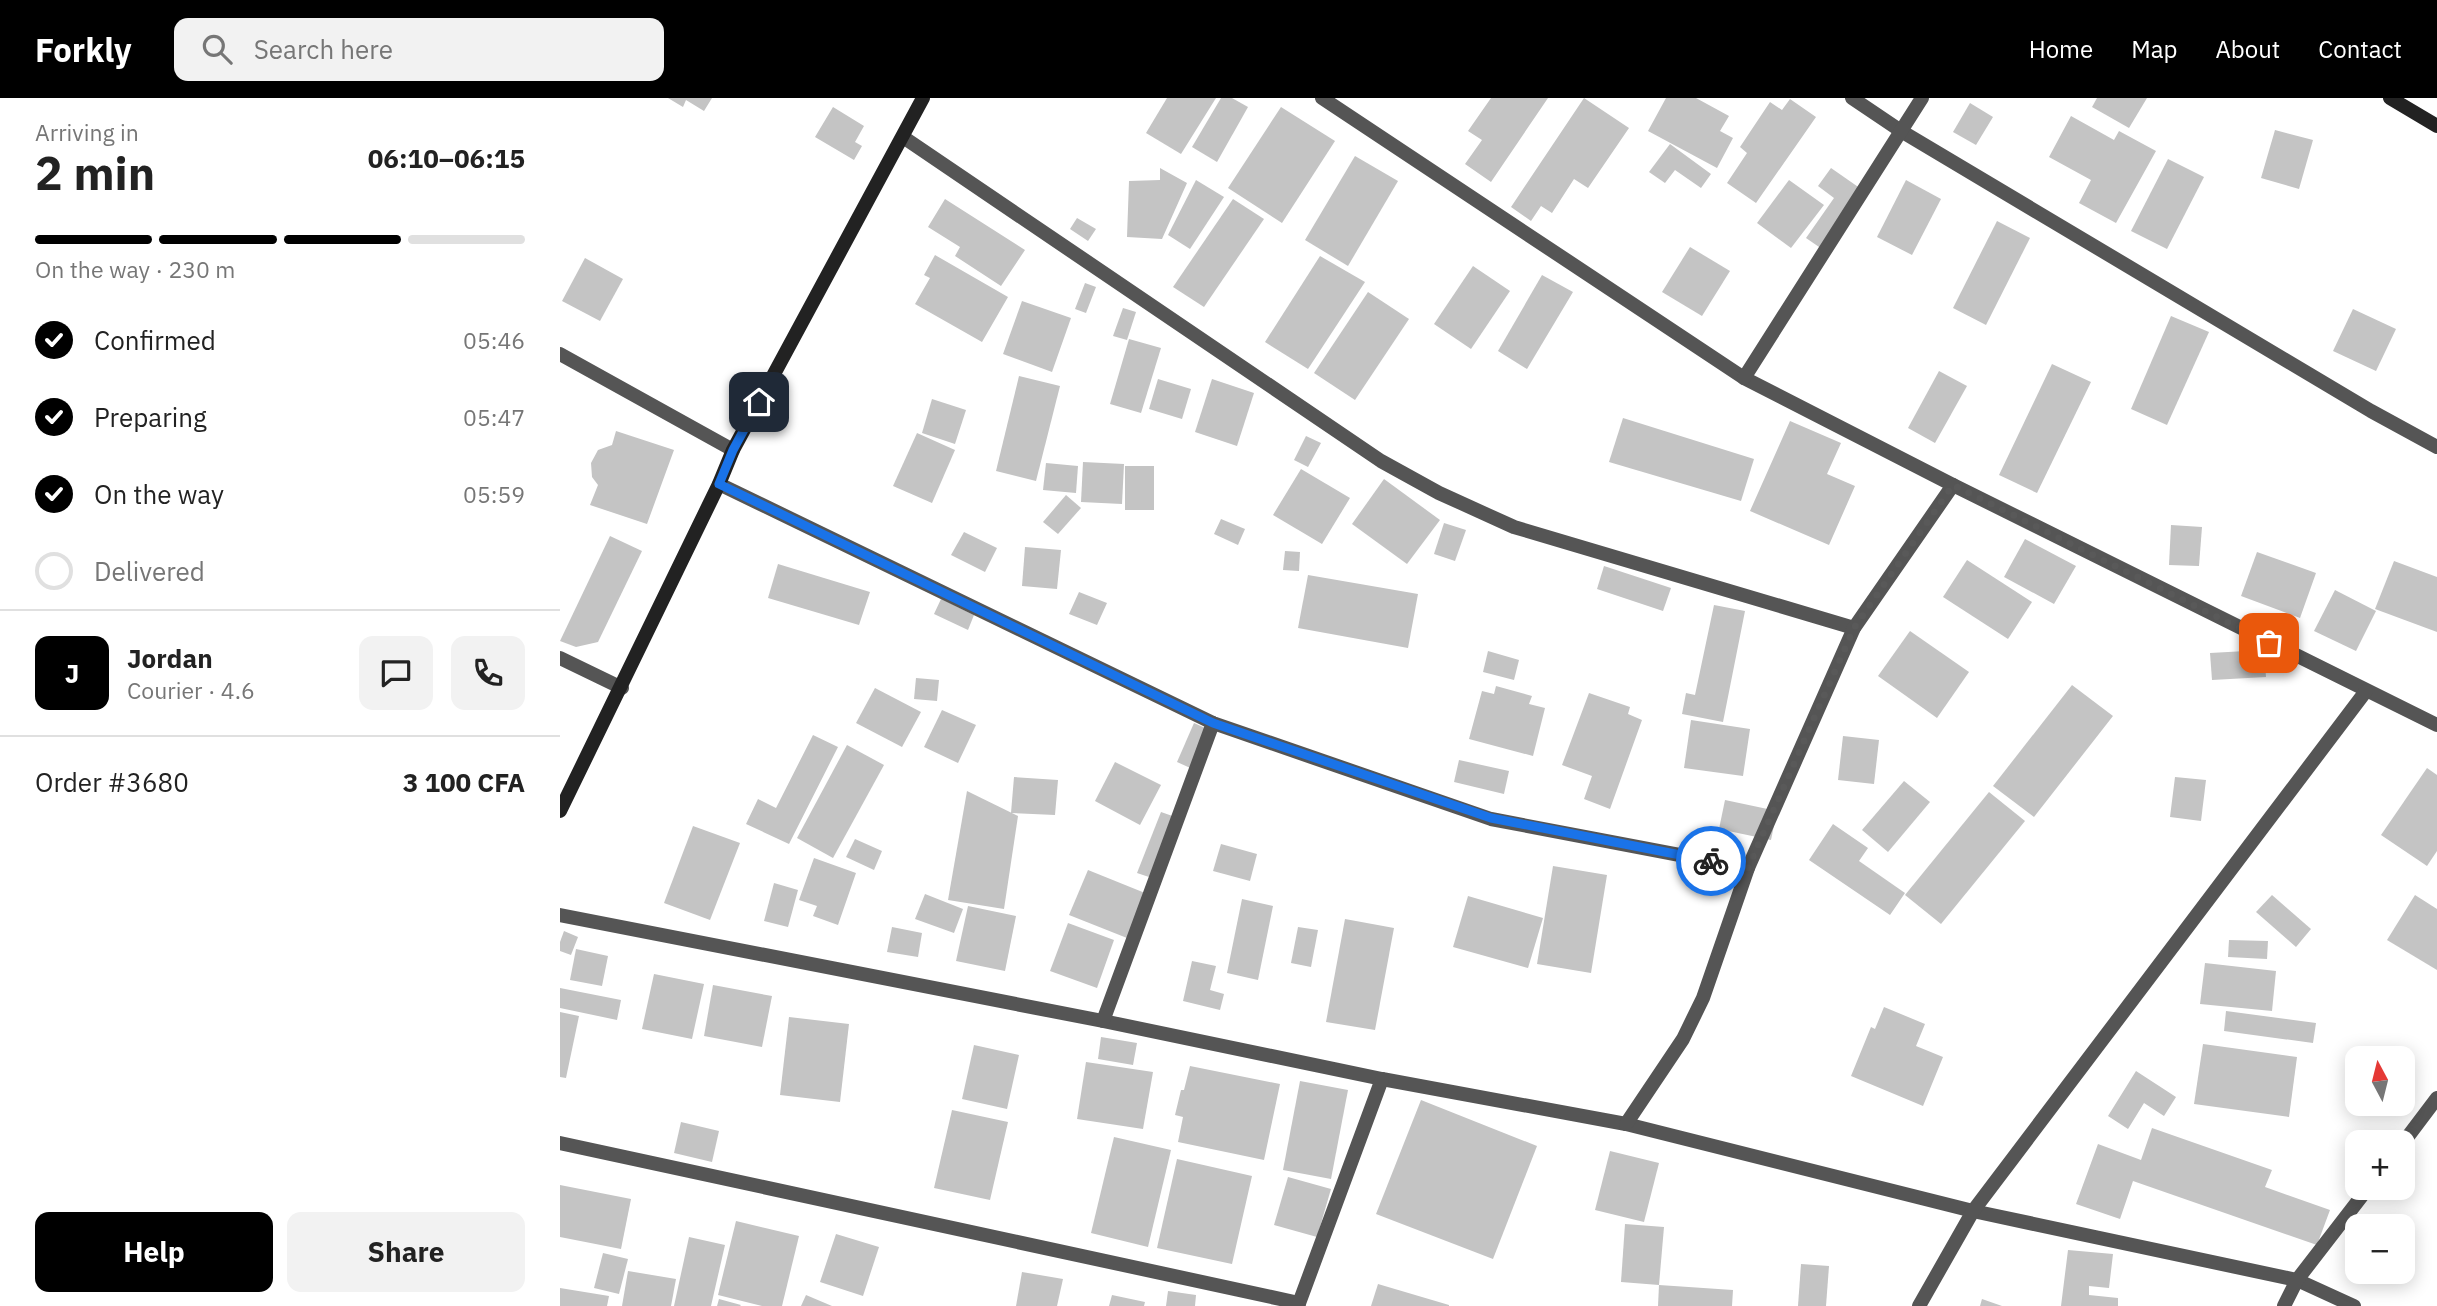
<!DOCTYPE html>
<meta charset="utf-8">
<style>
body{margin:0;font-family:"IBM Plex Sans",sans-serif;background:#f2f2f2;color:#222;height:100vh;display:flex;flex-direction:column;font-size:26px;white-space:nowrap}
*{box-sizing:border-box;margin:0}
p{font-size:23px;color:#767676}
.icon{flex:none;width:38px;height:38px;fill:none;stroke:currentColor;stroke-width:2;stroke-linecap:round;stroke-linejoin:round}
.map{position:relative;flex:1;overflow:hidden}
.side{display:flex;flex-direction:column;background:#fff;width:560px}
.side>*{flex:none}
.needle{width:46px;rotate:353deg}
.controls{position:absolute;left:1785px;top:948px;display:grid;gap:14px}
.controls a{display:grid;place-items:center;width:70px;height:70px;border-radius:14px;background:#fff;box-shadow:0 4px 18px #0003;font-size:35px}
.pin{position:absolute;display:grid;place-items:center;width:60px;height:60px;color:#fff;margin:-30px;border-radius:14px;box-shadow:0 4px 10px #0006}
.courier{position:absolute;display:grid;place-items:center;width:70px;height:70px;margin:-35px;border:5px solid #1a73e8;border-radius:50%;background:#fff;color:#222;box-shadow:0 2px 9px #0007}
.overview em{font-style:normal;font-weight:700}
.overview div{display:flex;flex-direction:column-reverse}
.overview{display:flex;align-items:center;justify-content:space-between;height:119px;padding:0 35px}
h1{font-size:46px;font-weight:700;line-height:52px}
.bar{display:grid;grid-template-columns:repeat(4,1fr);gap:10px 7px;align-content:center;height:84px;padding:0 35px}
.bar i{height:9px;border-radius:5px;background:#e0e0e0}
.bar .selected{background:#000}
.bar p{grid-column:span 4}
.line{display:flex;align-items:center;gap:18px;padding:0 35px;border-top:2px solid #e0e0e0}
.line div{flex:1}
.round{display:grid;place-items:center;flex:none;width:74px;height:74px;border-radius:14px;background:#f2f2f2}
ol{padding:0 35px;list-style:none}
li{display:flex;align-items:center;gap:21px;height:77px}
li p{margin-inline-start:auto}
li .icon{padding:7px;border-radius:50%;background:#000;color:#fff;stroke-width:4}
li:last-child{color:#767676}
li i{width:38px;height:38px;border:4px solid #e0e0e0;border-radius:50%}
.button{display:flex;gap:14px;margin-top:auto;padding:14px 35px}
.button a{flex:1;height:80px;border-radius:14px;background:#000;color:#fff;font-size:28px;font-weight:700;line-height:80px;text-align:center}
.button a+a{background:#f2f2f2;color:#222}
header{display:flex;align-items:center;gap:42px;box-sizing:border-box;height:98px;padding:0 35px;background:#000;color:#fff}
header strong{font-size:33px}
nav{display:flex;gap:38px;margin-inline-start:auto;font-size:24px}
.search{width:490px;height:63px;background:#f2f2f2;display:flex;align-items:center;gap:18px;box-sizing:border-box;padding:0 24px;border-radius:14px;color:#767676;font-size:26px}
main{display:flex;flex:1;min-height:0}
.map>svg:first-child{display:block}
</style>
<header>
<strong>Forkly</strong>
<div class="search"><svg class="icon" aria-label="search" viewBox="0 0 24 24"><circle cx="10" cy="10" r="6"/><path d="M15 15l6 6"/></svg>Search here</div>
<nav><a>Home</a><a>Map</a><a>About</a><a>Contact</a></nav>
</header>
<main>
<section class="side">
<div class="overview"><div><h1>2 min</h1><p>Arriving in</p></div><em>06:10–06:15</em></div>
<div class="bar"><i class="selected"></i><i class="selected"></i><i class="selected"></i><i></i><p>On the way · 230 m</p></div>
<ol>
<li><svg class="icon" aria-label="check" viewBox="0 0 24 24"><path d="M5 12l5 5 9-10"/></svg>Confirmed<p>05:46</p></li>
<li><svg class="icon" aria-label="check" viewBox="0 0 24 24"><path d="M5 12l5 5 9-10"/></svg>Preparing<p>05:47</p></li>
<li><svg class="icon" aria-label="check" viewBox="0 0 24 24"><path d="M5 12l5 5 9-10"/></svg>On the way<p>05:59</p></li>
<li><i></i>Delivered</li>
</ol>
<div class="line" style="height:126px"><b class="round" style="background:#000;color:#fff">J</b><div><b>Jordan</b><p>Courier · 4.6</p></div><a class="round"><svg class="icon" aria-label="chat" viewBox="0 0 24 24"><path d="M4 5h16v11H9l-5 4z"/></svg></a><a class="round"><svg class="icon" aria-label="phone" viewBox="0 0 24 24"><path d="M5 4h4l2 5-3 2q2 4 5 5l2-3 5 2v4C11 20 4 13 5 4z"/></svg></a></div>
<div class="line" style="height:91px"><div>Order #3680</div><b>3 100 CFA</b></div>
<div class="button"><a>Help</a><a>Share</a></div>
</section>
<div class="map">
<svg width="1877" height="1208" viewBox="0 0 1877 1208">
<rect width="100%" height="100%" fill="#fff"/>
<g fill="#c4c4c4">
<path d="M108,0H152L144,13L126,2L123,9Z"/>
<path d="M607,0H656L621,56L586,35Z"/>
<path d="M661,0H672L688,9L657,64L632,49Z"/>
<path d="M931,0H988L931,84L905,66L922,42L908,33Z"/>
<path d="M1024,0L1069,30L1028,90L1014,81L992,115L981,108L971,123L951,109Z"/>
<path d="M1106,0H1136L1169,18L1160,33L1173,40L1157,70L1088,33Z"/>
<path d="M1537,0H1587L1569,30L1532,9Z"/>
<path d="M1230,1L1256,19L1196,105L1167,85L1187,55L1180,49L1210,4L1222,12Z"/>
<path d="M1410,5L1433,19L1416,47L1393,34Z"/>
<path d="M273,9L304,28L295,44L302,48L294,62L255,39Z"/>
<path d="M721,9L775,43L722,125L668,90Z"/>
<path d="M1511,18L1554,42L1559,33L1596,53L1556,125L1519,105L1531,82L1489,59Z"/>
<path d="M1715,32L1753,42L1739,91L1701,80Z"/>
<path d="M1110,46L1151,76L1141,90L1115,72L1105,85L1089,74Z"/>
<path d="M795,58L838,83L788,168L745,142Z"/>
<path d="M1608,61L1644,79L1607,151L1571,133Z"/>
<path d="M600,70L627,85L602,141L567,139L569,83L600,82Z"/>
<path d="M1271,70L1304,93L1262,151L1246,140L1274,100L1258,88Z"/>
<path d="M636,82L664,99L630,151L608,137Z"/>
<path d="M1229,82L1264,107L1231,150L1197,125Z"/>
<path d="M1346,82L1381,101L1352,157L1317,139Z"/>
<path d="M385,101L465,152L441,188L395,158L400,149L368,129Z"/>
<path d="M673,101L704,121L644,209L613,189Z"/>
<path d="M517,120L536,131L528,143L510,131Z"/>
<path d="M1437,123L1470,140L1426,227L1393,210Z"/>
<path d="M1130,149L1170,173L1142,218L1102,194Z"/>
<path d="M375,157L448,199L422,244L355,206L370,180L364,177Z"/>
<path d="M760,158L805,184L748,271L705,244Z"/>
<path d="M25,160L63,181L40,223L2,203Z"/>
<path d="M913,168L950,193L911,251L874,226Z"/>
<path d="M982,177L1013,194L967,271L938,253Z"/>
<path d="M525,185L536,189L526,215L515,211Z"/>
<path d="M808,194L849,221L795,302L754,275Z"/>
<path d="M462,203L511,220L492,274L443,256Z"/>
<path d="M563,210L576,214L567,242L553,238Z"/>
<path d="M1793,211L1836,231L1816,273L1773,253Z"/>
<path d="M1611,218L1649,234L1607,327L1571,311Z"/>
<path d="M569,241L601,250L581,315L550,306Z"/>
<path d="M1492,266L1531,284L1477,395L1439,377Z"/>
<path d="M1379,273L1407,288L1375,345L1348,330Z"/>
<path d="M459,278L500,288L476,383L436,373Z"/>
<path d="M598,281L631,291L622,321L589,311Z"/>
<path d="M652,281L694,295L677,348L635,334Z"/>
<path d="M372,301L406,312L395,346L362,335Z"/>
<path d="M1063,320L1194,361L1181,403L1049,364Z"/>
<path d="M1230,323L1281,345L1267,376L1295,388L1269,447L1190,413Z"/>
<path d="M56,333L114,352L87,426L30,407L38,387L32,379L31,365L38,352L52,347Z"/>
<path d="M357,335L395,352L372,405L333,388Z"/>
<path d="M746,338L761,345L748,369L734,362Z"/>
<path d="M523,364L564,366L562,406L521,404Z"/>
<path d="M486,365L518,368L516,395L483,392Z"/>
<rect x="565" y="368" width="29" height="44"/>
<path d="M741,371L790,400L762,446L713,417Z"/>
<path d="M824,381L880,422L847,466L792,426Z"/>
<path d="M506,397L521,410L498,436L483,424Z"/>
<path d="M661,421L685,431L678,447L654,436Z"/>
<path d="M884,425L906,432L895,463L874,456Z"/>
<path d="M1611,427L1642,429L1639,468L1609,467Z"/>
<path d="M404,434L437,450L425,474L391,457Z"/>
<path d="M50,438L82,453L38,544L16,549L0,543Z"/>
<path d="M1465,441L1516,468L1494,506L1444,479Z"/>
<path d="M465,449L501,452L497,491L462,488Z"/>
<path d="M725,453L740,454L739,473L723,472Z"/>
<path d="M1697,454L1756,475L1740,520L1681,498Z"/>
<path d="M1407,462L1472,504L1448,541L1383,499Z"/>
<path d="M1834,463L1877,479V534L1815,511Z"/>
<path d="M218,466L310,494L299,527L208,500Z"/>
<path d="M1044,468L1111,490L1103,513L1037,491Z"/>
<path d="M748,477L858,496L848,550L738,530Z"/>
<path d="M1775,492L1816,513L1796,553L1754,533Z"/>
<path d="M519,494L547,505L537,527L509,516Z"/>
<path d="M381,501L414,517L408,532L374,516Z"/>
<path d="M1154,507L1185,513L1163,624L1122,616L1126,595L1135,597Z"/>
<path d="M1350,533L1409,574L1377,620L1318,578Z"/>
<path d="M1704,552L1706,579L1652,582L1650,555Z"/>
<path d="M928,553L959,562L954,582L923,574Z"/>
<path d="M356,580L379,582L377,603L354,601Z"/>
<path d="M1512,587L1553,618L1474,719L1433,688Z"/>
<path d="M936,588L972,598L969,606L985,610L973,658L909,641L922,593L934,596Z"/>
<path d="M315,590L361,614L342,649L296,625Z"/>
<path d="M1029,595L1070,609L1068,616L1082,622L1050,711L1024,701L1032,678L1002,667Z"/>
<path d="M382,612L416,627L398,665L364,649Z"/>
<path d="M1131,622L1190,631L1183,678L1124,670Z"/>
<path d="M634,625L654,634L637,673L617,664Z"/>
<path d="M253,637L278,649L229,746L186,726L198,701L216,710Z"/>
<path d="M1283,638L1319,642L1314,686L1278,682Z"/>
<path d="M287,647L324,667L273,760L237,740Z"/>
<path d="M899,662L949,673L944,696L894,684Z"/>
<path d="M555,664L601,687L580,727L535,703Z"/>
<path d="M1867,670L1877,677V753L1867,768L1821,737Z"/>
<path d="M454,679L498,682L495,717L451,715Z"/>
<path d="M1615,679L1646,682L1641,723L1610,719Z"/>
<path d="M1344,683L1370,704L1328,754L1302,732Z"/>
<path d="M407,693L458,718L444,811L388,802Z"/>
<path d="M1429,694L1465,723L1381,826L1345,797Z"/>
<path d="M1165,702L1217,713L1211,742L1159,731Z"/>
<path d="M601,714L621,721L598,782L577,775Z"/>
<path d="M1273,726L1308,750L1299,763L1345,795L1330,817L1249,762Z"/>
<path d="M133,728L180,745L150,822L104,805Z"/>
<path d="M295,741L322,753L314,772L286,759Z"/>
<path d="M661,746L697,756L690,783L653,773Z"/>
<path d="M254,760L296,775L278,827L253,818L257,808L239,802Z"/>
<path d="M993,768L1047,777L1031,875L977,866Z"/>
<path d="M528,772L585,795L567,840L509,817Z"/>
<path d="M214,785L238,792L228,829L204,823Z"/>
<path d="M365,796L403,811L394,835L355,821Z"/>
<path d="M1712,797L1751,831L1736,849L1696,814Z"/>
<path d="M1855,797L1877,811V872L1827,842Z"/>
<path d="M908,798L983,820L968,870L893,849Z"/>
<path d="M682,801L713,808L698,882L667,875Z"/>
<path d="M408,808L456,818L445,873L396,863Z"/>
<path d="M785,821L834,830L815,932L766,924Z"/>
<path d="M508,825L554,842L537,890L490,873Z"/>
<path d="M332,829L362,835L358,859L327,854Z"/>
<path d="M738,829L758,832L751,869L731,865Z"/>
<path d="M4,833L18,839L11,857L0,853V844Z"/>
<path d="M1669,842L1708,843L1707,861L1668,859Z"/>
<path d="M16,851L48,858L42,888L10,882Z"/>
<path d="M632,863L656,868L650,892L664,896L660,912L623,903Z"/>
<path d="M1645,865L1716,873L1712,913L1640,906Z"/>
<path d="M94,876L144,886L132,941L82,931Z"/>
<path d="M153,887L212,898L202,949L144,938Z"/>
<path d="M0,890L61,902L57,922L0,910Z"/>
<path d="M1324,909L1365,926L1356,948L1383,959L1363,1008L1291,978L1311,929L1315,931Z"/>
<path d="M1666,913L1756,925L1753,945L1664,933Z"/>
<path d="M0,914L19,918L6,980L0,979Z"/>
<path d="M229,919L289,926L280,1004L220,997Z"/>
<path d="M541,939L577,945L573,967L538,961Z"/>
<path d="M1643,946L1737,959L1729,1019L1634,1006Z"/>
<path d="M414,947L459,957L447,1011L402,1001Z"/>
<path d="M526,964L593,974L583,1031L517,1021Z"/>
<path d="M630,968L720,986L704,1062L618,1044L623,1019L615,1017L621,992H624Z"/>
<path d="M1576,973L1616,999L1604,1018L1584,1005L1568,1031L1548,1018Z"/>
<path d="M740,983L788,992L771,1081L723,1072Z"/>
<path d="M861,1002L977,1048L933,1161L816,1116Z"/>
<path d="M392,1012L448,1024L430,1102L374,1090Z"/>
<path d="M121,1024L159,1033L152,1064L114,1055Z"/>
<path d="M1592,1030L1712,1072L1705,1089L1770,1112L1757,1147L1573,1083L1560,1121L1516,1106L1538,1046L1581,1062Z"/>
<path d="M554,1039L611,1052L588,1149L531,1135Z"/>
<path d="M1050,1053L1099,1065L1084,1124L1035,1112Z"/>
<path d="M617,1061L692,1078L672,1166L597,1150Z"/>
<path d="M728,1079L771,1091L757,1139L714,1127Z"/>
<path d="M0,1087L71,1101L61,1151L0,1139Z"/>
<path d="M176,1123L239,1138L222,1208H202L158,1197Z"/>
<path d="M1065,1126L1104,1129L1099,1187L1061,1184Z"/>
<path d="M276,1136L319,1149L303,1198L260,1184Z"/>
<path d="M129,1139L165,1147L151,1208H114Z"/>
<path d="M1508,1152L1553,1156L1549,1190L1529,1188V1197L1558,1200V1208H1501Z"/>
<path d="M43,1155L68,1161L59,1196L34,1190Z"/>
<path d="M1241,1166L1269,1168L1266,1208H1238Z"/>
<path d="M68,1173L116,1181L111,1208H62Z"/>
<path d="M462,1174L503,1181L497,1208H456Z"/>
<path d="M818,1186L889,1207V1208H811Z"/>
<path d="M1099,1187L1173,1192L1172,1208H1098Z"/>
<path d="M0,1190L49,1198L47,1208H0Z"/>
<path d="M608,1193L636,1197L635,1208H606Z"/>
<path d="M246,1197L272,1208H241Z"/>
<path d="M552,1197L585,1204L584,1208H549Z"/>
<path d="M159,1201L181,1207L180,1208H157Z"/>
<path d="M1422,1201L1442,1208H1420Z"/>
</g>
<g fill="none" stroke-linecap="round" stroke-linejoin="round">
<g stroke="#555" stroke-width="14">
<path d="M762,0L1184,280L1393,387L1877,627"/>
<path d="M1292,0L1341,33L1811,313L1877,349"/>
<path d="M343,39L821,363L879,395L954,429L1294,530"/>
<path d="M0,256L173,352"/>
<path d="M1184,280L1362,0"/>
<path d="M159,386L653,625L931,721L1188,770"/>
<path d="M0,560L62,590"/>
<path d="M0,817L543,923L822,981L1066,1026L1413,1113L1737,1182L1794,1208"/>
<path d="M543,923L653,625"/>
<path d="M1066,1026L1123,941L1143,900L1188,770L1294,530L1393,387"/>
<path d="M0,1045L739,1205"/>
<path d="M1843,1045L1877,1000"/>
<path d="M738,1208L822,981"/>
<path d="M1359,1208L1413,1113L1806,593"/>
<path d="M1724,1208L1737,1182L1808,1090"/>
</g>
<g stroke="#222" stroke-width="14">
<path d="M1830,0L1877,28"/>
<path d="M0,713L159,386L173,352L363,0"/>
</g>
</g>
<g fill="none" stroke-linecap="round" stroke-linejoin="round">
<path stroke="#595959" stroke-width="7" stroke-dasharray="0 12.6" d="M1151,763L1188,770L1294,530L1393,387L1709,545"/>
<path stroke="#1a73e8" stroke-width="9" d="M199,304L173,352L159,386L653,625L931,720L1151,763"/>
</g>
</svg>
<div class="controls">
<a><svg class="needle" viewBox="-14 -14 28 28"><path d="M0-13l5 13h-10z" fill="#e53935"/><path d="M0 13l5-13h-10z" fill="#767676"/></svg></a>
<a>+</a>
<a>−</a>
</div>
<div class="pin" style="left:1709px;top:545px;background:#ea580c"><svg class="icon" aria-label="bag" viewBox="0 0 24 24"><path d="M5 8h14l-1 12H6zM9 8a3 3 0 0 1 6 0"/></svg></div>
<div class="pin" style="left:199px;top:304px;background:#1f2937"><svg class="icon" aria-label="home" viewBox="0 0 24 24"><path d="M3 11l9-7 9 7M6 9v11h12V9"/></svg></div>
<div class="courier" style="left:1151px;top:763px"><svg class="icon" aria-label="bike" viewBox="0 0 24 24"><circle cx="6" cy="16" r="4"/><circle cx="18" cy="16" r="4"/><path d="M6 16l4-8h5l3 8M10 8l3 8H6M13 5h3"/></svg></div>
</div>
</main>
